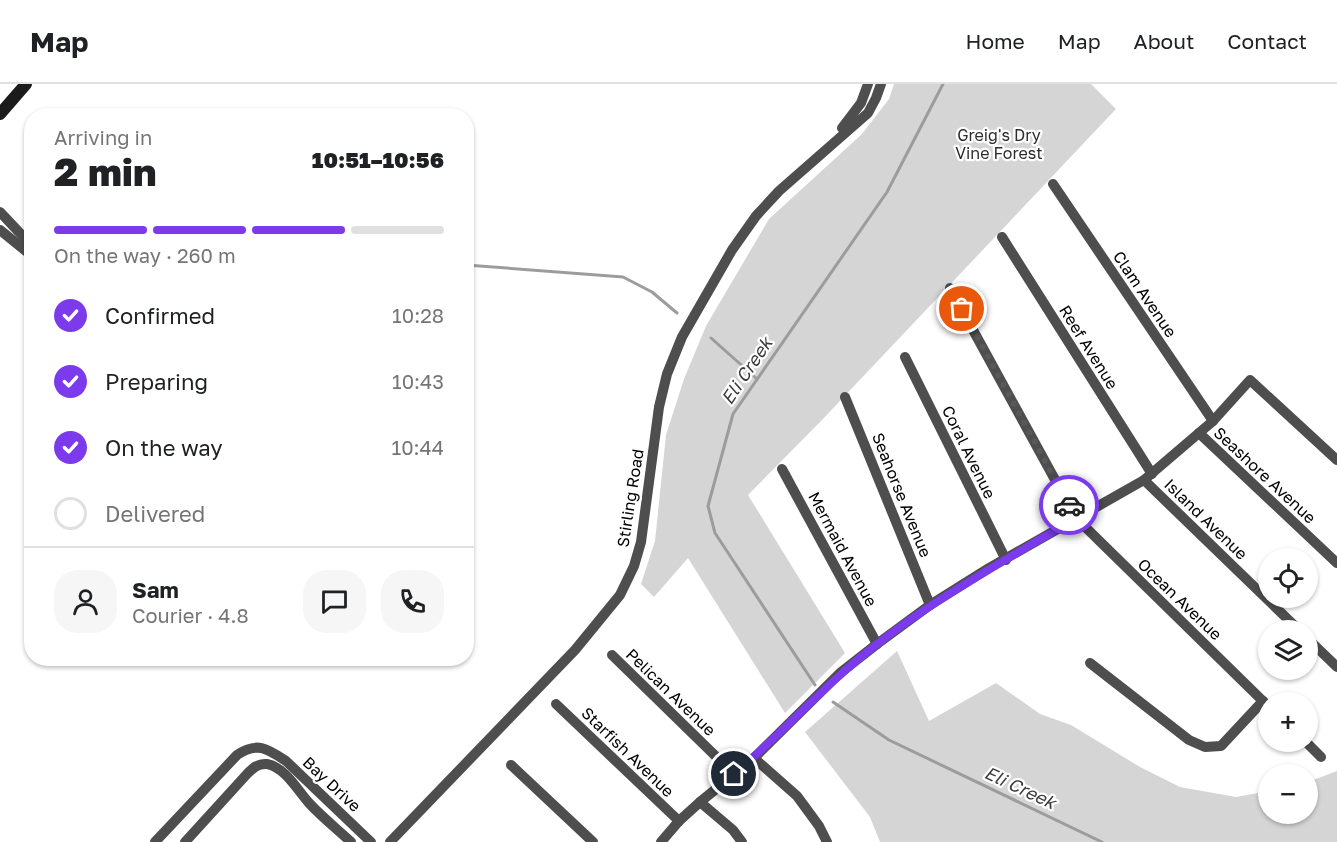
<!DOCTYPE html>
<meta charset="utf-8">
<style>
body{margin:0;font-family:"Golos Text",sans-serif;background:#f6f6f6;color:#202124;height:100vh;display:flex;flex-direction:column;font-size:22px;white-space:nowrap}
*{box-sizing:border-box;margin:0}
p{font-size:20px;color:#757577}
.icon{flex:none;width:33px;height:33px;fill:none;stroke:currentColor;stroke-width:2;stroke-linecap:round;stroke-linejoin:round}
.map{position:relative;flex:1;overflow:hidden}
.side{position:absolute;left:24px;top:24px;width:450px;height:558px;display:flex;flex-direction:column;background:#fff;border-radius:24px;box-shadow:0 2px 4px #0004}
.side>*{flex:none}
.tools{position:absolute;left:1258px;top:464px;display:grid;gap:12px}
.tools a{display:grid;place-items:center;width:60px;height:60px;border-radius:50%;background:#fff;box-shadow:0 2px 4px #0004;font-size:30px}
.pin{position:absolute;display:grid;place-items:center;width:51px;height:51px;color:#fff;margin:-26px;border:3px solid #fff;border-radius:50%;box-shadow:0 2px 6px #0007}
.courier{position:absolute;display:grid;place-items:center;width:60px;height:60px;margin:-30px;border:4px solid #7c3aed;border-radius:50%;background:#fff;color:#222;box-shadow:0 2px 8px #0007}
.summary em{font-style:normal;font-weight:800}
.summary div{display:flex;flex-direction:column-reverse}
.summary{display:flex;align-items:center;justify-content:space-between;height:102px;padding:0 30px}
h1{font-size:39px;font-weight:800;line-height:45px}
.bar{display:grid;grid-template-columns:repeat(4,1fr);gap:9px 6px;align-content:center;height:72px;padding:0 30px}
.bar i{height:8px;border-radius:4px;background:#e0e0e0}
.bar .on{background:#7c3aed}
.bar p{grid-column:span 4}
.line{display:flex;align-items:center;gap:15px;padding:0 30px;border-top:2px solid #e0e0e0}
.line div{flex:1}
.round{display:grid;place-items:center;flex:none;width:63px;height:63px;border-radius:24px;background:#f6f6f6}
ol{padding:0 30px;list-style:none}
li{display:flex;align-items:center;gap:18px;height:66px}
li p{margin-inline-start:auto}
li .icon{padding:6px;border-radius:50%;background:#7c3aed;color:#fff;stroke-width:4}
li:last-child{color:#757577}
li i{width:33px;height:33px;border:3px solid #e0e0e0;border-radius:50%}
header{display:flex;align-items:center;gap:36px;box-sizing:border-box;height:84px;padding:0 30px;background:#fff;border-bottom:2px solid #e0e0e0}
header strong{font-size:28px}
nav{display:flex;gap:33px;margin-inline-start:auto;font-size:21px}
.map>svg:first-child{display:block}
</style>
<header>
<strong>Map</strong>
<nav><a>Home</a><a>Map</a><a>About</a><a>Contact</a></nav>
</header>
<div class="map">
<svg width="1337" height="758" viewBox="0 0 1337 758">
<rect width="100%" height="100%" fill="#fff"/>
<g fill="#d5d5d5">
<path d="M894,0H1091L1116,25L821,337L748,411L845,569L785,629L688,474L654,513L641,500L655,457L666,351L684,295L706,242L769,135L862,50L889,15Z"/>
<path d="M897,567L929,637L996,599L1040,630L1071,641L1140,683L1180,703L1236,713L1269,707V729H1308V698L1337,687V758H880L870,733L805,648Z"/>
</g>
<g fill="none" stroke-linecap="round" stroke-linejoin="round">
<g stroke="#9c9c9c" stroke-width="3">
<path d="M466,181L623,193L652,208L677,229"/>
<path d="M711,254L757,295"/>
<path d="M815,601L715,449L708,422L733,330L887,108L943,0"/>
<path d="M833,618L889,656L1102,758"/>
</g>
<g stroke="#4e4e4e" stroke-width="10">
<path d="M842,44L861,19L868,0"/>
<path d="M1053,100L1213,337"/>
<path d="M0,128L32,162"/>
<path d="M0,146L32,172"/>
<path d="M1002,153L1152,390"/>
<path d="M950,204L1076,434L1269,623"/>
<path d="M905,273L1006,476"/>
<path d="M845,313L930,521"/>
<path d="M1199,349L1337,479"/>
<path d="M782,385L877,560"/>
<path d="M1144,396L1299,546"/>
<path d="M1308,555L1337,583"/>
<path d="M612,571L734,690"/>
<path d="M1090,579L1189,656L1205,663L1221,662L1263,617"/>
<path d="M556,620L679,737"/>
<path d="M1305,657L1321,673"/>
<path d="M754,674L797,712L819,742L827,758"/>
<path d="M511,681L593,758"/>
<path d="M700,718L733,746L742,758"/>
<path d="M155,758L237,671C257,657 268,665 286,677L371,758"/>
<path d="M185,758L247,690C253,684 258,679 267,680C285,683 298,707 309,719C322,733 337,745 351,758"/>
<path d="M390,758L575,566L620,511L634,482L641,458L659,323L667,290L682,253L732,166L756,132L779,107L868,29L876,14L881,0"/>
<path d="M661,758L679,737L700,718L754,674L840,589L877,560L930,521L989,484L1144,396L1213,337L1250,296L1337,376"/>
</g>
<path stroke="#1b1b1b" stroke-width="12" d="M0,30L26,0"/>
</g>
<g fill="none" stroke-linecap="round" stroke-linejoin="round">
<path stroke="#595959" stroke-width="6" stroke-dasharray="0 10.8" d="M962,225L1069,421"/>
<path stroke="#7c3aed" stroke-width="8" d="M734,690C783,649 825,600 876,561C939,512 1008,475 1076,434L1069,421"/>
</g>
<g text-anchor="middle" stroke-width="4.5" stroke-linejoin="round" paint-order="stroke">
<g font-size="16" fill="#2c2c2c" stroke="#fff">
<text x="999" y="57">Greig's Dry<tspan x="999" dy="18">Vine Forest</tspan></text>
</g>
<g font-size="16" fill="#000" stroke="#fff">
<text transform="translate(1145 210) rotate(56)" y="6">Clam Avenue</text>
<text transform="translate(1089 263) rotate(58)" y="6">Reef Avenue</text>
<text transform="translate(969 368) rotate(64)" y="6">Coral Avenue</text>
<text transform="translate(1265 391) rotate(43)" y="6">Seashore Avenue</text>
<text transform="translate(902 411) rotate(68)" y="6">Seahorse Avenue</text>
<text transform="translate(630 414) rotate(-81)" y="6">Stirling Road</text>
<text transform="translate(1206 435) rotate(44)" y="6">Island Avenue</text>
<text transform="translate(843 465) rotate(62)" y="6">Mermaid Avenue</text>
<text transform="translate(1180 515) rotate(44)" y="6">Ocean Avenue</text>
<text transform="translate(671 608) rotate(44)" y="6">Pelican Avenue</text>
<text transform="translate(628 668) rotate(44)" y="6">Starfish Avenue</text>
<text transform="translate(332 700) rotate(43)" y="6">Bay Drive</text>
</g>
<g font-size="18" font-style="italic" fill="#3d3d3d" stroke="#fff">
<text transform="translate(747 287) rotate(-56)" y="6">Eli Creek</text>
<text transform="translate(1020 704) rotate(25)" y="6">Eli Creek</text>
</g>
</g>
</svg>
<div class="tools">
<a><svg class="icon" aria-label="locate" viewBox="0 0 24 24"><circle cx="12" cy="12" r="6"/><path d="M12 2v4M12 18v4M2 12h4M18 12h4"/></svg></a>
<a><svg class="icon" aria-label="layers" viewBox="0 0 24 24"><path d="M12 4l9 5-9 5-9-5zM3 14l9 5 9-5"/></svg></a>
<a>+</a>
<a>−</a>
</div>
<div class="pin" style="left:962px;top:225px;background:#ea580c"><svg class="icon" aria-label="bag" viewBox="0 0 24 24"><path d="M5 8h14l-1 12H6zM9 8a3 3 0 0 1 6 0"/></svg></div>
<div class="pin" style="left:734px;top:690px;background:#1f2937"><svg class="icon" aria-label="home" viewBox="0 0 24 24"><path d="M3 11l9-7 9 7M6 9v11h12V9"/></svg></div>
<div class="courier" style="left:1069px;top:421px"><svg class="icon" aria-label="car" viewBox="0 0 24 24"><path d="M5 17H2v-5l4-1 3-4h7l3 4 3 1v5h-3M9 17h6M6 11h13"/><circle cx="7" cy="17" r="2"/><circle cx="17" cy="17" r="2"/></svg></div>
<section class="side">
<div class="summary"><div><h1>2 min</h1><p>Arriving in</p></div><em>10:51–10:56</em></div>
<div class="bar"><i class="on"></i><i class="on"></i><i class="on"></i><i></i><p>On the way · 260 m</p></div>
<ol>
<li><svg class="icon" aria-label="check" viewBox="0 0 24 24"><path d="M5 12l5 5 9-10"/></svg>Confirmed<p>10:28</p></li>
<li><svg class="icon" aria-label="check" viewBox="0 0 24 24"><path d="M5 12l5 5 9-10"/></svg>Preparing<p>10:43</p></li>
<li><svg class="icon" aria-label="check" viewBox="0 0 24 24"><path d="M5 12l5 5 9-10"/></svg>On the way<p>10:44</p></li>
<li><i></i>Delivered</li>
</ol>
<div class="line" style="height:108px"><a class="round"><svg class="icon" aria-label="person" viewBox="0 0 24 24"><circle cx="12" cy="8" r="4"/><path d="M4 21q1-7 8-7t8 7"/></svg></a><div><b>Sam</b><p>Courier · 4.8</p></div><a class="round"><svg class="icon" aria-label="chat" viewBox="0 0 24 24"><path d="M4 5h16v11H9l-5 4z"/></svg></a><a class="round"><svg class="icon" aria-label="phone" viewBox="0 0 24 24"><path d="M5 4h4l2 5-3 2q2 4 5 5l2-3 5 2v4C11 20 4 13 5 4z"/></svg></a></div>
</section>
</div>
